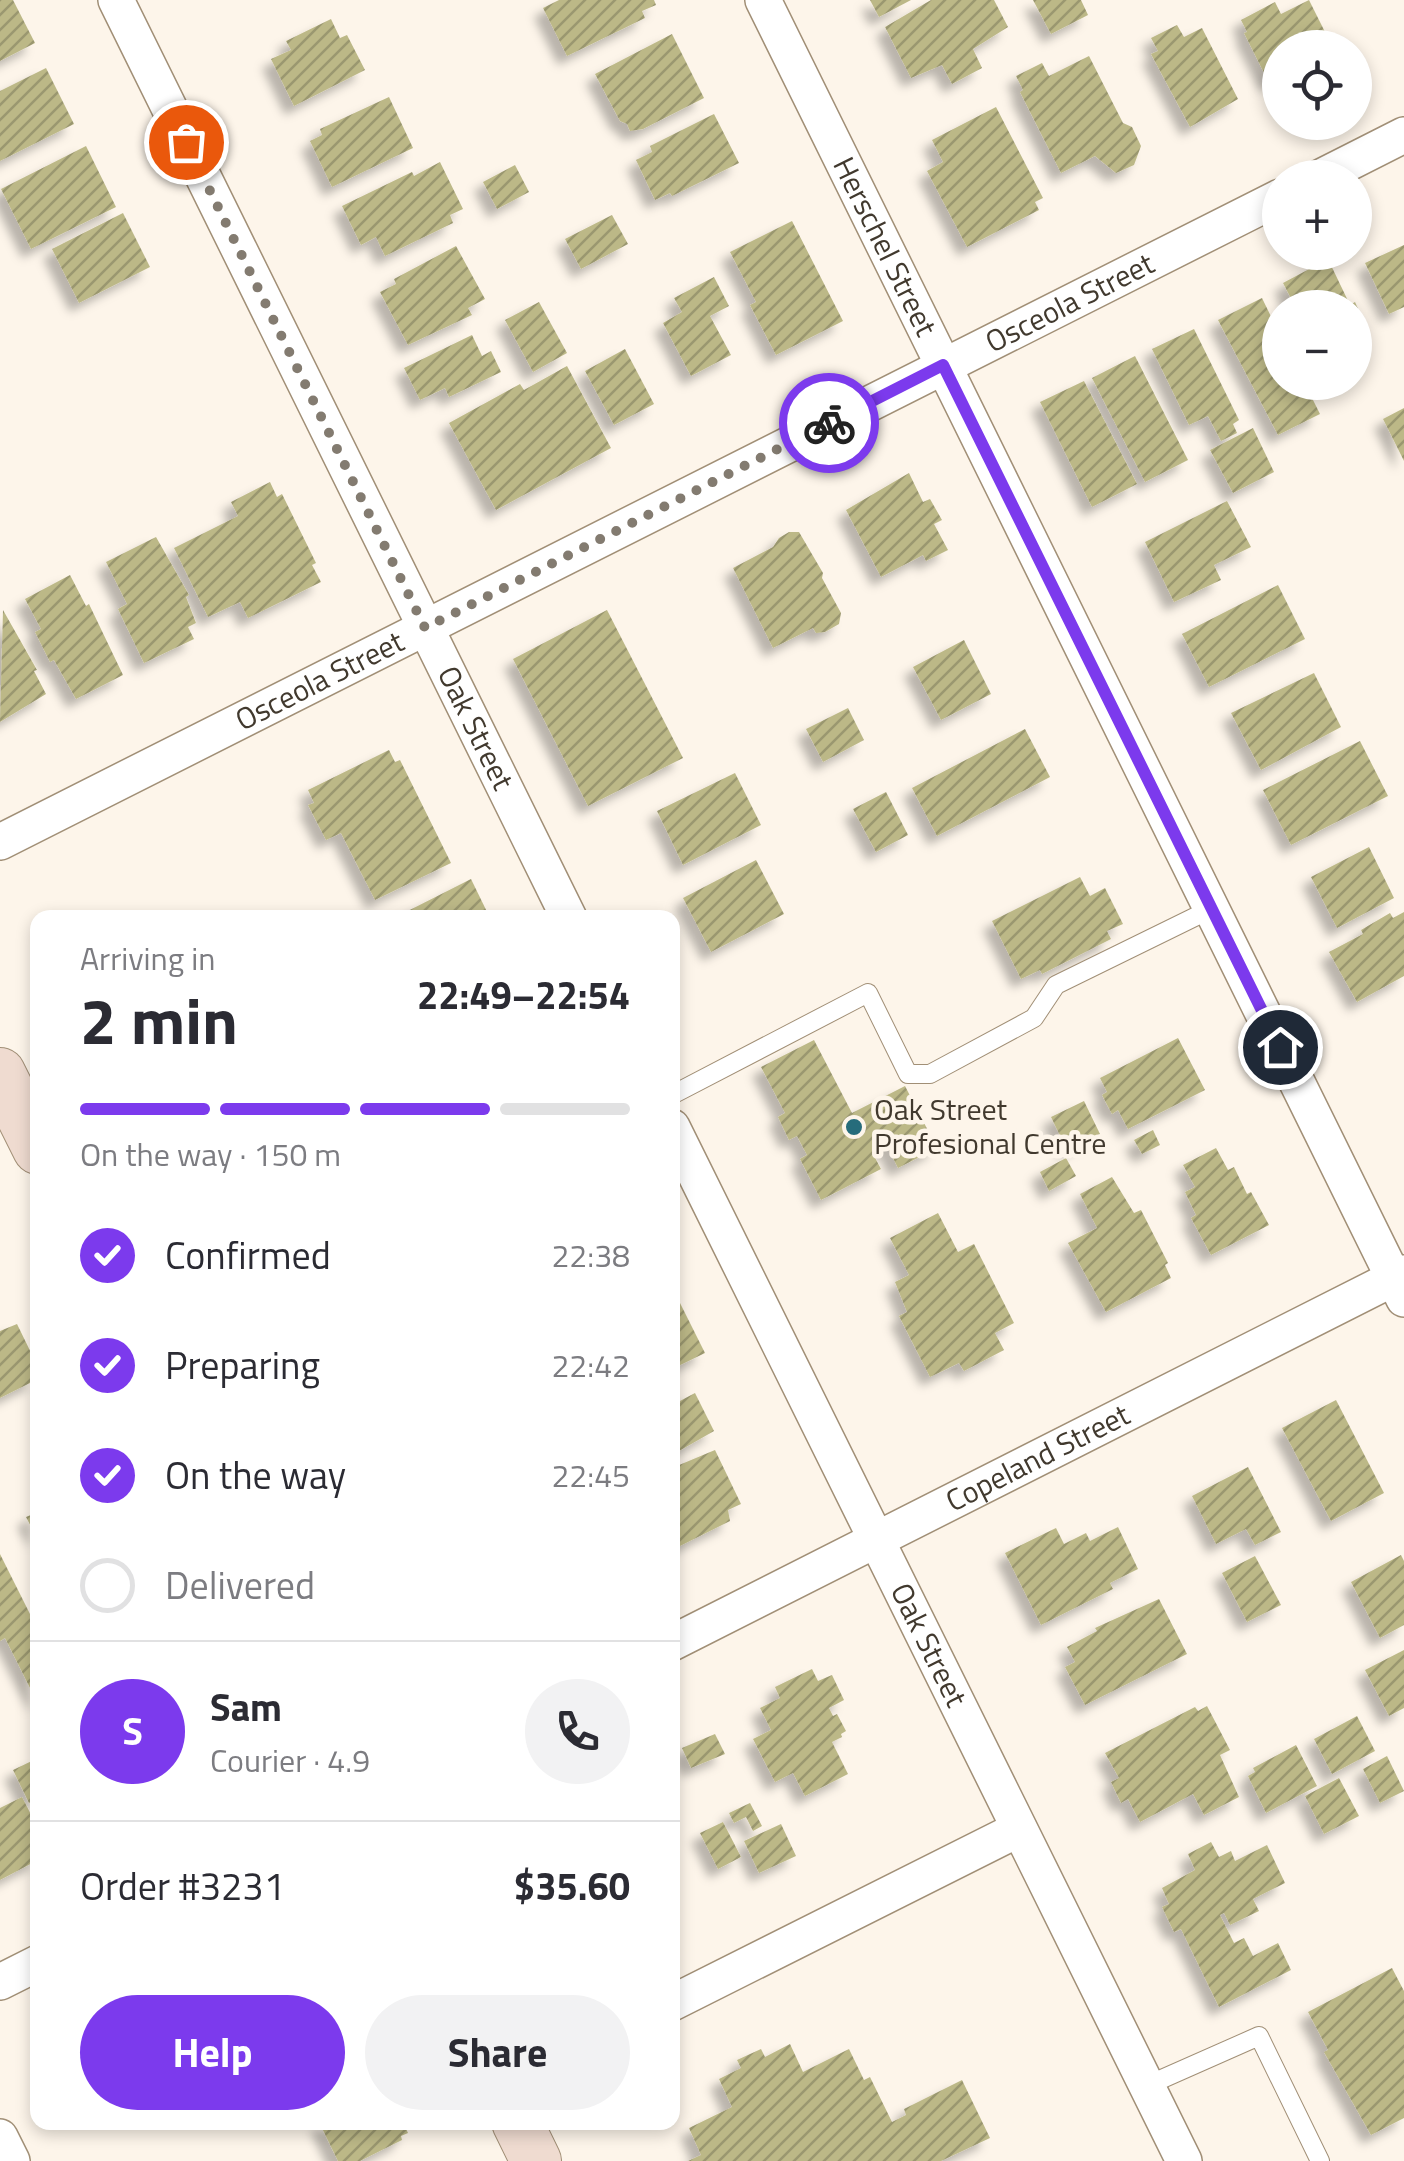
<!DOCTYPE html>
<meta charset="utf-8">
<style>
body{margin:0;font-family:"Titillium Web",sans-serif;background:#f2f2f3;color:#2b2b33;height:100vh;display:flex;flex-direction:column;font-size:38px;white-space:nowrap}
*{box-sizing:border-box;margin:0}
p{font-size:32px;color:#7c7c81}
.icon{flex:none;width:55px;height:55px;fill:none;stroke:currentColor;stroke-width:2;stroke-linecap:round;stroke-linejoin:round}
.map{position:relative;flex:1;overflow:hidden}
.drawer{position:absolute;left:30px;top:910px;width:650px;height:1220px;display:flex;flex-direction:column;background:#fff;border-radius:20px;box-shadow:0 5px 15px #0003}
.drawer>*{flex:none}
.controls{position:absolute;left:1262px;top:30px;display:grid;gap:20px}
.controls a{display:grid;place-items:center;width:110px;height:110px;border-radius:50%;background:#fff;box-shadow:0 5px 15px #0003;font-size:50px}
.pin{position:absolute;display:grid;place-items:center;width:85px;height:85px;color:#fff;margin:-42px;border:5px solid #fff;border-radius:50%;box-shadow:0 2px 10px #0007}
.courier{position:absolute;display:grid;place-items:center;width:100px;height:100px;margin:-50px;border:8px solid #7c3aed;border-radius:50%;background:#fff;color:#222;box-shadow:0 2px 12px #0007}
.summary em{font-style:normal;font-weight:700}
.summary div{display:flex;flex-direction:column-reverse}
.summary{display:flex;align-items:center;justify-content:space-between;height:170px;padding:0 50px}
h1{font-size:65px;font-weight:700;line-height:75px}
.bar{display:grid;grid-template-columns:repeat(4,1fr);gap:15px 10px;align-content:center;height:120px;padding:0 50px}
.bar i{height:12px;border-radius:8px;background:#e1e1e2}
.bar .current{background:#7c3aed}
.bar p{grid-column:span 4}
.line{display:flex;align-items:center;gap:25px;padding:0 50px;border-top:2px solid #e1e1e2}
.line div{flex:1}
.round{display:grid;place-items:center;flex:none;width:105px;height:105px;border-radius:52px;background:#f2f2f3}
ol{padding:0 50px;list-style:none}
li{display:flex;align-items:center;gap:30px;height:110px}
li p{margin-inline-start:auto}
li .icon{padding:10px;border-radius:50%;background:#7c3aed;color:#fff;stroke-width:4}
li:last-child{color:#7c7c81}
li i{width:55px;height:55px;border:5px solid #e1e1e2;border-radius:50%}
.button{display:flex;gap:20px;margin-top:auto;padding:20px 50px}
.button a{flex:1;height:115px;border-radius:60px;background:#7c3aed;color:#fff;font-size:40px;font-weight:700;line-height:115px;text-align:center}
.button a+a{background:#f2f2f3;color:#2b2b33}
.map>svg:first-child{display:block}
</style>
<div class="map">
<svg width="1404" height="2161" viewBox="0 0 1404 2161">
<defs>
<pattern id="building-hatch" width="6" height="6" patternUnits="userSpaceOnUse" patternTransform="scale(2.5)"><rect width="6" height="6" fill="#bcb887"/><path d="M-1 1l2-2M0 6l6-6M5 7l2-2" fill="none" stroke="#9a976f"/></pattern>
<filter id="shadow"><feDropShadow dx="-9" dy="9" stdDeviation="5" flood-color="#0004"/></filter>
</defs>
<rect width="100%" height="100%" fill="#fdf5ea"/>
<g fill="url(#building-hatch)" filter="url(#shadow)">
<path d="M0,0H13L35,43L0,61Z"/>
<path d="M559,0H654L656,5L642,11L645,18L567,56L543,8Z"/>
<path d="M870,0H911L879,17Z"/>
<path d="M931,0H994L1008,27L973,49L982,68L952,84L942,65L911,78L885,27Z"/>
<path d="M1033,0H1081L1088,15L1051,34Z"/>
<path d="M1309,0L1333,48H1280V78L1269,83L1244,33L1247,32L1241,20L1275,2L1281,14Z"/>
<path d="M331,19L340,38L347,35L365,70L294,106L271,59L291,50L286,41Z"/>
<path d="M1177,25L1184,37L1202,28L1238,99L1190,127L1151,54L1158,51L1151,38Z"/>
<path d="M672,34L704,98L643,129L630,131L627,124L620,121L595,74Z"/>
<path d="M1089,56L1123,123L1132,127L1141,146L1134,165L1116,173L1095,156L1061,173L1020,92L1023,90L1016,76L1042,63L1049,76Z"/>
<path d="M46,68L74,124L0,161V91Z"/>
<path d="M389,97L413,148L332,187L310,141L322,135L320,129Z"/>
<path d="M996,107L1043,198L1035,202L1039,210L967,247L927,171L943,162L932,140Z"/>
<path d="M714,114L739,163L672,196L670,193L655,200L636,160L652,152L650,146Z"/>
<path d="M86,146L116,207L31,249L1,189Z"/>
<path d="M440,162L463,209L450,215L453,223L385,256L376,237L361,245L342,206L412,172L414,176Z"/>
<path d="M515,165L529,192L497,209L483,182Z"/>
<path d="M123,213L150,267L79,303L52,249Z"/>
<path d="M612,215L628,244L581,269L565,239Z"/>
<path d="M792,221L843,321L776,355L750,305L756,302L730,252Z"/>
<path d="M1404,245V307L1389,314L1365,263Z"/>
<path d="M456,246L485,299L468,308L472,315L408,345L380,292L396,284L394,279Z"/>
<path d="M1328,259L1350,305L1355,302L1362,318L1358,320L1367,339L1355,345V308H1296L1283,283Z"/>
<path d="M714,277L729,306L710,316L731,355L691,376L663,323L682,312L674,298Z"/>
<path d="M1262,298L1280,335V382H1304L1320,414L1278,435L1218,320Z"/>
<path d="M539,302L567,353L533,372L505,320Z"/>
<path d="M1194,329L1239,420L1233,424L1237,433L1221,441L1208,416L1189,425L1152,349Z"/>
<path d="M472,335L482,356L491,351L501,372L449,397L445,388L420,400L404,368Z"/>
<path d="M625,349L654,404L614,425L585,371Z"/>
<path d="M1135,356L1188,460L1145,482L1092,378Z"/>
<path d="M567,366L611,448L496,510L449,423L520,384L524,390Z"/>
<path d="M1084,381L1137,484L1092,507L1040,402Z"/>
<path d="M1404,408V461L1383,419Z"/>
<path d="M1253,428L1274,472L1233,493L1210,450Z"/>
<path d="M909,473L923,502L930,499L942,520L934,524L948,550L926,561L923,555L881,577L846,510Z"/>
<path d="M270,482L277,497L282,494L316,563L312,565L321,582L248,618L240,602L208,617L174,548L238,516L231,502Z"/>
<path d="M1227,501L1251,547L1214,565L1221,580L1174,602L1145,542Z"/>
<path d="M789,532H799L823,573L822,578L841,613L839,624L825,632L816,633L813,628L773,648L733,568L773,547L779,538Z"/>
<path d="M156,537L189,595L186,597L196,623L188,627L194,639L144,663L118,609L127,604L106,562Z"/>
<path d="M70,575L86,606L89,604L123,675L76,699L54,660L50,662L35,632L41,629L25,599Z"/>
<path d="M1278,585L1305,639L1209,687L1182,634Z"/>
<path d="M3,610L37,670L34,671L46,694L0,722Z"/>
<path d="M607,610L683,758L588,806L513,659Z"/>
<path d="M964,640L991,694L941,720L913,667Z"/>
<path d="M1314,673L1341,727L1261,770L1231,713Z"/>
<path d="M848,708L864,740L823,762L806,729Z"/>
<path d="M1025,729L1050,777L937,836L912,788Z"/>
<path d="M1360,741L1388,796L1291,845L1263,790Z"/>
<path d="M389,750L395,762L400,760L451,863L375,900L341,833L326,840L308,805L314,803L308,790Z"/>
<path d="M735,773L761,825L683,865L657,811Z"/>
<path d="M886,792L908,835L876,852L853,809Z"/>
<path d="M1369,847L1394,898L1337,928L1311,877Z"/>
<path d="M756,860L784,914L711,952L683,898Z"/>
<path d="M1080,877L1090,896L1105,888L1123,924L1107,931L1111,939L1042,974L1040,970L1021,979L992,921Z"/>
<path d="M471,879L490,918H394Z"/>
<path d="M1404,912V976L1357,1002L1329,952L1363,934L1361,930L1390,913L1393,918Z"/>
<path d="M1178,1038L1205,1090L1128,1129L1118,1110L1112,1114L1102,1095L1107,1092L1100,1078Z"/>
<path d="M814,1040L852,1113L905,1086L937,1148L898,1168L887,1146L873,1154L881,1169L821,1200L800,1159L807,1155L797,1136L789,1140L778,1117L785,1113L761,1067Z"/>
<path d="M1084,1101L1100,1134L1067,1150L1051,1117Z"/>
<path d="M1153,1130L1160,1145L1142,1154L1134,1140Z"/>
<path d="M1216,1148L1228,1170L1234,1167L1247,1194L1251,1192L1269,1225L1211,1255L1191,1218L1196,1215L1185,1192L1195,1187L1183,1165Z"/>
<path d="M1066,1158L1076,1176L1049,1191L1040,1172Z"/>
<path d="M1112,1177L1134,1213L1141,1210L1168,1263L1165,1265L1171,1278L1106,1312L1068,1243L1097,1228L1080,1194Z"/>
<path d="M938,1213L958,1252L974,1244L1014,1323L995,1333L1004,1350L964,1371L959,1363L930,1377L899,1316L907,1312L895,1282L909,1275L890,1238Z"/>
<path d="M672,1287L705,1353L672,1369Z"/>
<path d="M17,1324L37,1365L31,1369L36,1380L0,1398V1331Z"/>
<path d="M672,1391L678,1402L695,1393L714,1431L672,1455Z"/>
<path d="M1336,1400L1384,1493L1331,1521L1282,1428Z"/>
<path d="M715,1450L741,1504L728,1510L730,1521L672,1550V1468Z"/>
<path d="M1248,1467L1281,1532L1255,1545L1246,1529L1216,1544L1192,1496Z"/>
<path d="M38,1512V1540L26,1517Z"/>
<path d="M1118,1527L1138,1569L1110,1583L1113,1589L1041,1625L1005,1553L1056,1528L1064,1544L1086,1533L1090,1541Z"/>
<path d="M0,1554L38,1630V1704L5,1638L0,1641Z"/>
<path d="M1401,1555L1404,1561V1625L1380,1638L1351,1582Z"/>
<path d="M1255,1556L1281,1605L1247,1622L1222,1573Z"/>
<path d="M1159,1599L1187,1654L1085,1705L1065,1667L1075,1662L1067,1647L1097,1631L1095,1628Z"/>
<path d="M1404,1650V1708L1389,1716L1365,1670Z"/>
<path d="M812,1669L818,1681L832,1675L844,1700L829,1708L833,1716L837,1714L846,1731L841,1734L842,1737L832,1742L848,1774L805,1796L793,1773L775,1782L753,1739L771,1730L760,1708L780,1698L775,1687Z"/>
<path d="M1207,1706L1230,1750L1220,1755L1239,1797L1204,1815L1193,1794L1140,1822L1128,1799L1121,1803L1111,1782L1119,1778L1105,1753L1195,1707L1198,1711Z"/>
<path d="M1357,1716L1375,1751L1332,1774L1314,1739Z"/>
<path d="M715,1734L725,1754L691,1768L682,1748Z"/>
<path d="M1296,1745L1317,1786L1266,1813L1248,1776L1255,1772L1253,1768Z"/>
<path d="M1387,1756L1404,1791L1380,1803L1363,1769Z"/>
<path d="M38,1758V1799L29,1803L13,1770Z"/>
<path d="M1339,1778L1359,1816L1324,1834L1305,1796Z"/>
<path d="M22,1797L38,1828V1860L0,1880V1808Z"/>
<path d="M750,1803L762,1826L753,1831L746,1817L734,1823L729,1813Z"/>
<path d="M723,1822L741,1857L718,1869L700,1833Z"/>
<path d="M781,1824L796,1856L759,1873L744,1841Z"/>
<path d="M1211,1842L1219,1857L1231,1851L1235,1861L1267,1845L1285,1883L1253,1899L1259,1911L1230,1925L1224,1913L1220,1915L1234,1943L1244,1938L1253,1956L1278,1943L1291,1970L1219,2007L1181,1929L1174,1932L1162,1907L1169,1904L1162,1888L1195,1870L1188,1854Z"/>
<path d="M1392,1968L1404,1991V2118L1371,2135L1324,2052L1328,2050L1308,2012Z"/>
<path d="M790,2044L803,2072L849,2049L864,2080L870,2077L892,2122L906,2115L904,2109L962,2080L990,2138L941,2161H688L701,2155L689,2128L732,2107L719,2079L741,2068L737,2060L761,2049L765,2057Z"/>
<path d="M319,2122H403L408,2133L401,2136L402,2140L360,2161H338Z"/>
</g>
<g fill="none" stroke-linecap="round" stroke-linejoin="round">
<g stroke="#a18f76" stroke-width="20">
<g id="lane">
<path d="M672,1095L868,993L908,1074H930L1034,1018L1056,985L1211,909"/>
<path d="M1146,2086L1259,2036L1320,2161"/>
</g>
</g>
<g stroke="#a18f76" stroke-width="38">
<g id="street">
<path id="s1" d="M116,0L569,918"/>
<path id="s2" d="M763,0L1404,1299"/>
<path d="M1319,178L1404,135"/>
<path id="s3" d="M0,842L1280,197"/>
<path id="s4" d="M672,1127L1184,2161"/>
<path id="s5" d="M672,1643L1404,1273"/>
<path d="M0,1982L38,1963"/>
<path d="M672,2003L1019,1829"/>
<path d="M0,2137L12,2161"/>
</g>
</g>
<g stroke="#a18f76" stroke-width="52">
<g id="secondary">
<path d="M0,1073L38,1149"/>
<path d="M517,2122L536,2161"/>
</g>
</g>
<use href="#lane" stroke="#fff" stroke-width="18"/>
<use href="#street" stroke="#fff" stroke-width="35"/>
<use href="#secondary" stroke="#efdbd0" stroke-width="50"/>
</g>
<g fill="none" stroke-linecap="round" stroke-linejoin="round">
<path stroke="#837b70" stroke-width="10" stroke-dasharray="0 18" d="M186,142L425,628L829,423"/>
<path stroke="#7c3aed" stroke-width="12" d="M829,423L943,365L1280,1047"/>
</g>
<circle fill="#266c7b" stroke="#fdf5ea" stroke-width="4" cx="854" cy="1127" r="10"/>
<g text-anchor="middle" stroke-width="9" stroke-linejoin="round" paint-order="stroke">
<g font-size="30" fill="#41392e" stroke="#fdf5ea">
<text dy="10" stroke="none"><textPath href="#s2" startOffset="275">Herschel Street</textPath></text>
<text dy="10" stroke="none"><textPath href="#s3" startOffset="1198">Osceola Street</textPath></text>
<text dy="10" stroke="none"><textPath href="#s3" startOffset="358">Osceola Street</textPath></text>
<text dy="10" stroke="none"><textPath href="#s1" startOffset="812">Oak Street</textPath></text>
<text dy="10" stroke="none"><textPath href="#s5" startOffset="410">Copeland Street</textPath></text>
<text dy="10" stroke="none"><textPath href="#s4" startOffset="578">Oak Street</textPath></text>
</g>
<g font-size="30" fill="#41392e" stroke="#fdf5ea" text-anchor="start">
<text x="874" y="1120">Oak Street<tspan x="874" dy="34">Profesional Centre</tspan></text>
</g>
</g>
</svg>
<div class="controls">
<a><svg class="icon" aria-label="locate" viewBox="0 0 24 24"><circle cx="12" cy="12" r="6"/><path d="M12 2v4M12 18v4M2 12h4M18 12h4"/></svg></a>
<a>+</a>
<a>−</a>
</div>
<div class="pin" style="left:186px;top:142px;background:#ea580c"><svg class="icon" aria-label="bag" viewBox="0 0 24 24"><path d="M5 8h14l-1 12H6zM9 8a3 3 0 0 1 6 0"/></svg></div>
<div class="pin" style="left:1280px;top:1047px;background:#1f2937"><svg class="icon" aria-label="home" viewBox="0 0 24 24"><path d="M3 11l9-7 9 7M6 9v11h12V9"/></svg></div>
<div class="courier" style="left:829px;top:423px"><svg class="icon" aria-label="bike" viewBox="0 0 24 24"><circle cx="6" cy="16" r="4"/><circle cx="18" cy="16" r="4"/><path d="M6 16l4-8h5l3 8M10 8l3 8H6M13 5h3"/></svg></div>
<section class="drawer">
<div class="summary"><div><h1>2 min</h1><p>Arriving in</p></div><em>22:49–22:54</em></div>
<div class="bar"><i class="current"></i><i class="current"></i><i class="current"></i><i></i><p>On the way · 150 m</p></div>
<ol>
<li><svg class="icon" aria-label="check" viewBox="0 0 24 24"><path d="M5 12l5 5 9-10"/></svg>Confirmed<p>22:38</p></li>
<li><svg class="icon" aria-label="check" viewBox="0 0 24 24"><path d="M5 12l5 5 9-10"/></svg>Preparing<p>22:42</p></li>
<li><svg class="icon" aria-label="check" viewBox="0 0 24 24"><path d="M5 12l5 5 9-10"/></svg>On the way<p>22:45</p></li>
<li><i></i>Delivered</li>
</ol>
<div class="line" style="height:180px"><b class="round" style="background:#7c3aed;color:#fff">S</b><div><b>Sam</b><p>Courier · 4.9</p></div><a class="round"><svg class="icon" aria-label="phone" viewBox="0 0 24 24"><path d="M5 4h4l2 5-3 2q2 4 5 5l2-3 5 2v4C11 20 4 13 5 4z"/></svg></a></div>
<div class="line" style="height:130px"><div>Order #3231</div><b>$35.60</b></div>
<div class="button"><a>Help</a><a>Share</a></div>
</section>
</div>
